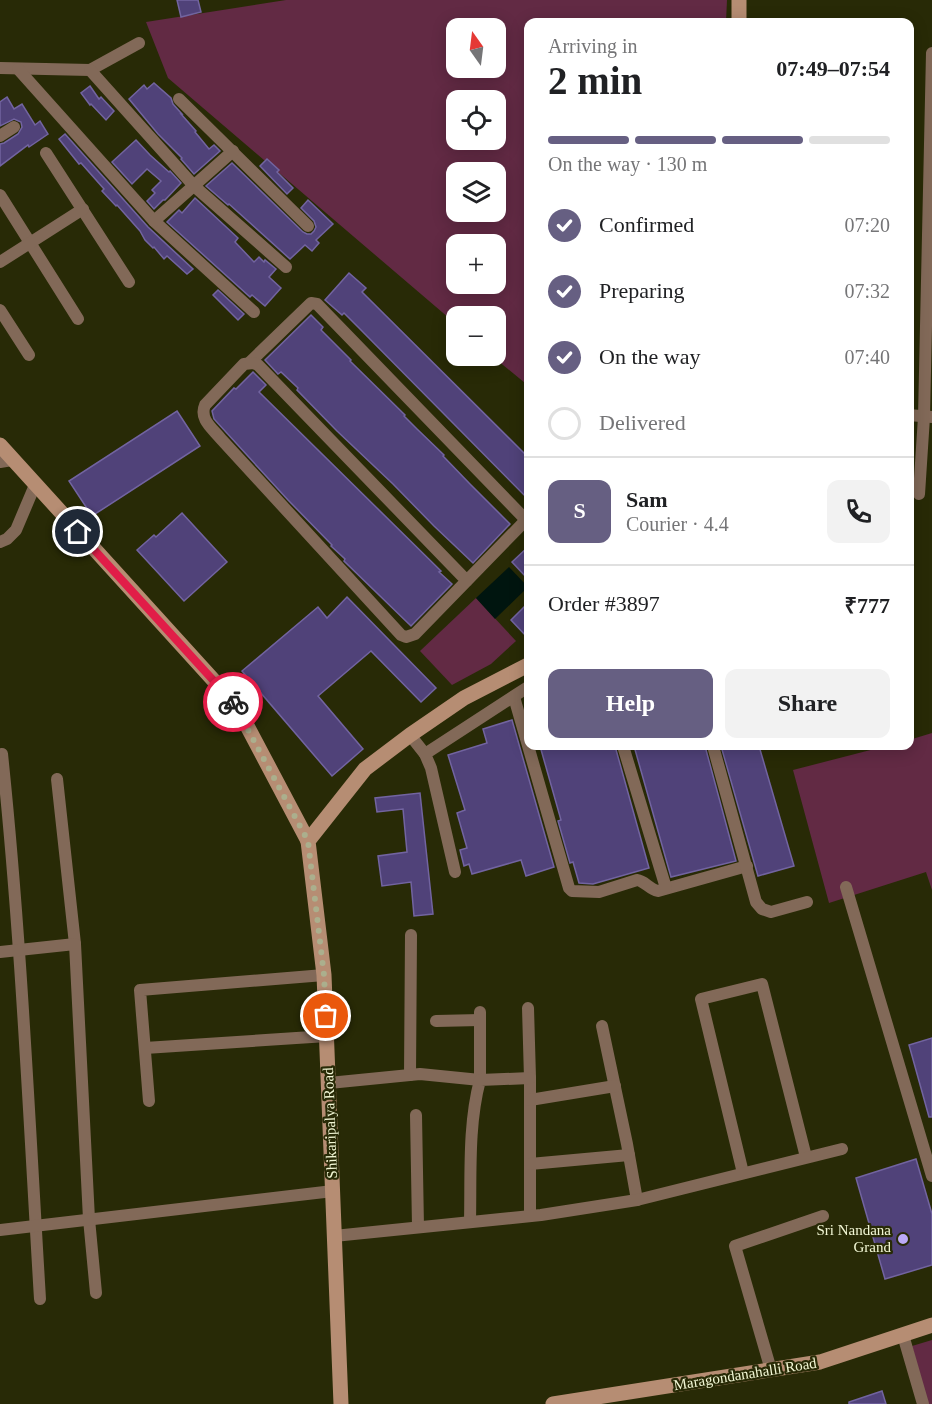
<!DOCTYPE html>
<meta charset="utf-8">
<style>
body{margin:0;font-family:Georgia,serif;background:#f2f2f2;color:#202124;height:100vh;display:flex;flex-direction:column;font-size:22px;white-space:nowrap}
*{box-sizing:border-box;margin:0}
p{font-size:20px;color:#757577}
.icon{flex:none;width:33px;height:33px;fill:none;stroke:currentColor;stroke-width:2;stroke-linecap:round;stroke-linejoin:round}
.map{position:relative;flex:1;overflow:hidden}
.drawer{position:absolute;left:524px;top:18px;width:390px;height:732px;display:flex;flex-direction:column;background:#fff;border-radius:12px;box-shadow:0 3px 15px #0003}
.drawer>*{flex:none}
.needle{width:39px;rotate:346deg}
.tools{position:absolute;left:446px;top:18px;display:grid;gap:12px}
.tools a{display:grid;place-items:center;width:60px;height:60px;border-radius:12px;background:#fff;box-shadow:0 3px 15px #0003;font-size:30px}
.pin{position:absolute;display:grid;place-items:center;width:51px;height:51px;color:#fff;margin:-26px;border:3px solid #fff;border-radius:50%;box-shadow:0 2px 6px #0007}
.courier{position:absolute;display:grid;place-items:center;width:60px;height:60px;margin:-30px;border:4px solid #e11d48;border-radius:50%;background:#fff;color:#222;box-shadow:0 2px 8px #0007}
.head em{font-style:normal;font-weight:600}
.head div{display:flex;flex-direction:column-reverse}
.head{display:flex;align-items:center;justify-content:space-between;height:102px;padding:0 24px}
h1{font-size:39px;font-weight:600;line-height:45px}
.bar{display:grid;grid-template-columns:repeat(4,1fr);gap:9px 6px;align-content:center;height:72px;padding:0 24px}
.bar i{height:8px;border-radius:4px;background:#e0e0e0}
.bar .active{background:#665f82}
.bar p{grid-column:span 4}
.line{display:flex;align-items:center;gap:15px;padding:0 24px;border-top:2px solid #e0e0e0}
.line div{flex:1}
.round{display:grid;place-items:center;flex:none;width:63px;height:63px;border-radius:12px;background:#f2f2f2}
ol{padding:0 24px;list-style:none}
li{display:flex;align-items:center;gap:18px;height:66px}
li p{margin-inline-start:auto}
li .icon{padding:6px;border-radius:50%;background:#665f82;color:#fff;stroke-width:4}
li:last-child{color:#757577}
li i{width:33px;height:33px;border:3px solid #e0e0e0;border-radius:50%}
.action{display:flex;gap:12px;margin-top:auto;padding:12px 24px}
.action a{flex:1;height:69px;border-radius:12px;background:#665f82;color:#fff;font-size:24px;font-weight:600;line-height:69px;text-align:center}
.action a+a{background:#f2f2f2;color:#202124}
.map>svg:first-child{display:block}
</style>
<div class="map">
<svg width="932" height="1404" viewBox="0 0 932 1404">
<rect width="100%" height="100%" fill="#282a06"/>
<g fill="#622a44" fill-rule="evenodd">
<path d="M286,0H727L726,22H528V328L525,383L492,356H495V316H456V324L168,78L146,22ZM456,28H495V68H456ZM456,100H495V140H456ZM456,172H495V212H456ZM456,244H495V284H456Z"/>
<path d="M476,598L516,641L491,664L452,685L420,651Z"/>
<path d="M932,733V890L926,872L829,903L793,770L886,746H909V740Z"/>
<path d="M932,1340V1404H928L912,1346Z"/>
</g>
<path fill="#00150f" d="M509,567L528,587L495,619L476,598Z"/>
<g fill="#504279" stroke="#7264a0" stroke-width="1.5">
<path d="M177,0H198L201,12L181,17Z"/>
<path d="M154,83L171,98L173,104L182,114H181L196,131L195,132L209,149L214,145L220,151L194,174L181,159L182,158L158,134L129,99L144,85L147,89Z"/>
<path d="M90,86L99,99L101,97L114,111L106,120L91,104L90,105L81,93Z"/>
<path d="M7,97L14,109L22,104L35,125L40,121L48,134L29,147L28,145L0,166V144L4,143L18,134L22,127L21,122L14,119L0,126V102Z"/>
<path d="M65,134L148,227L193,269L187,274L167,256L164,259L154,247L153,248L145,240L140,231L117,205L116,206L102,191L104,189L81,163L79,164L59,139Z"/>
<path d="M136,140L150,155L169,172L170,171L181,183L165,200H163L154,209L147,201L155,193L152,190L161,181L147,169L132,184L112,162Z"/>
<path d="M267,159L279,170L277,172L293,188L287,194L260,166Z"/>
<path d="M232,163L303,232L307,234H311L314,231L316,227L314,221L301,208L308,200L333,224L316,240L319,243L312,251L305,245L290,259L229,204L228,205L206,186Z"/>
<path d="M195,198L238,238L235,242L254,262L259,257L264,262L265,260L276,269L269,277L281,288L265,306L252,295L250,297L167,222L179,210L182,213Z"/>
<path d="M349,273L366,288L362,292L528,457V499L359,328L344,313L342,315L325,300Z"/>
<path d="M218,290L244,314L238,320L213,295Z"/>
<path d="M311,315L323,327L321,330L351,360L350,361L405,415L404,416L417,429L444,455L443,456L470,484L510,524L473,563L434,526L393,484L337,431L297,390L298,388L281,372L278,374L265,360Z"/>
<path d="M253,372L266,385L259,392L441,571L439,572L452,584L411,626L344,561L345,559L331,546L332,545L288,500L214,419L212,411L234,388L236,389Z"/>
<path d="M177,411L200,446L92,516L69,481Z"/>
<path d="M182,513L227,562L184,601L137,550L154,535L156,537Z"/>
<path d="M528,547V579L512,562Z"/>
<path d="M347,597L436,688L421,702L371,651L318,696L363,749L332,776L242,671L318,607L327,618Z"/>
<path d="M528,603V638L511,620Z"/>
<path d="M512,720L554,867L526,876L521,860L472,874L469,864L464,866L460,850L467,848L457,813L465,810L448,755L487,743L483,729Z"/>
<path d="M540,746H615L649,868L593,884L579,883L573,862L570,863L558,821L561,820Z"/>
<path d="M634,746H705L736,861L671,877Z"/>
<path d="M721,746H759L794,866L758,876Z"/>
<path d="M420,793L433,914L414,916L411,882L382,886L378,856L407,852L403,809L377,812L375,798Z"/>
<path d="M932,1038V1117H929L909,1045Z"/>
<path d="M916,1159L932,1214V1265L885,1279L856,1178Z"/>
<path d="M882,1391L886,1404H849V1402Z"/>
</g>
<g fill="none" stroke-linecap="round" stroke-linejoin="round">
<g stroke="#826958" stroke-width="12">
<path d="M0,68L90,70L139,43"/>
<path d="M18,69L154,221L254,312"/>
<path d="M90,70L194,186L286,267"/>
<path d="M179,99L308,226"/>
<path d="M0,136L14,127"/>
<path d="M46,153L129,282"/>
<path d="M0,195L78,319"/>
<path d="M154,221L233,151"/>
<path d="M0,262L83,209"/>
<path d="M0,310L29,355"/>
<path d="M249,363L311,303L317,304L528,522"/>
<path d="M909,415L932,417"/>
<path d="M0,462L12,460"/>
<path d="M919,494L924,417L932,53"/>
<path d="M0,542L7,539L16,530L35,485"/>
<path d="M467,581L258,365L253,363L244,364L205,405C199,419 212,428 221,439L401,635L406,637L415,634L526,520L528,518"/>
<path d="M514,697L569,888L572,891L599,892L637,880C645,881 649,889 658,891L747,866"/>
<path d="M410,735L425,754"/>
<path d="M623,746L666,888"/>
<path d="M713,746L756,902L762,909L771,912L807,902"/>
<path d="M2,754C21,935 29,1117 40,1299"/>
<path d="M57,779L75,944"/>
<path d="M455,872L431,768L425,754L528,687"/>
<path d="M846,887L932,1176"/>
<path d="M0,952L75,944L89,1219L96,1293"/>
<path d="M528,1008L530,1078V1216"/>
<path d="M436,1021L480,1020"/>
<path d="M602,1026L627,1144L637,1200"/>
<path d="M145,1048L327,1036"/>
<path d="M410,1075L411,935"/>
<path d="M329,1083L420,1074L480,1080V1012"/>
<path d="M530,1100L615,1086"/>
<path d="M149,1101L140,990L324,975"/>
<path d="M416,1115L418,1227"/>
<path d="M530,1164L629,1155"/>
<path d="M743,1173L701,999L762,984L806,1157"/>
<path d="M470,1222C471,1175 468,1125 480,1080L530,1078"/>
<path d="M0,1230L333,1191"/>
<path d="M334,1236L541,1215L637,1200L842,1149"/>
<path d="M903,1335L923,1404"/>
<path d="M771,1370L735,1246L823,1216"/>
</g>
<g stroke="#b68d73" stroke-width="15">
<path d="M739,22V0"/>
<path d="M0,445L236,705L308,841"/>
<path d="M341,1404L324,975L308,841L365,769L410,735L464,698L528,665"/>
<path d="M553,1404L820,1362L932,1325"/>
</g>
</g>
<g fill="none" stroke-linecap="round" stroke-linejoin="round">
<path stroke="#abaf8d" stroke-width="6" stroke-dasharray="0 10.8" d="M233,702L308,841L324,975L326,1016"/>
<path stroke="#e11d48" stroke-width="8" d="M78,532L233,702"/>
</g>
<circle fill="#bbaaf6" stroke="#282a06" stroke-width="2" cx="903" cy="1239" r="6"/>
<g text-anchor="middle" stroke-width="4.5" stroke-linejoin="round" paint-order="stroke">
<g font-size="15" fill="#f2f7d5" stroke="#282a06">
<text transform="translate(330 1123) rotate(-92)" y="5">Shikaripalya Road</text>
<text transform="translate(745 1374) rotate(-9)" y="5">Maragondanahalli Road</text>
</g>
<g font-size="15" fill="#f2f7d5" stroke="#282a06" text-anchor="end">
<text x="891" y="1235">Sri Nandana<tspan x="891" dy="17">Grand</tspan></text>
</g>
</g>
</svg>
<div class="tools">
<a><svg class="needle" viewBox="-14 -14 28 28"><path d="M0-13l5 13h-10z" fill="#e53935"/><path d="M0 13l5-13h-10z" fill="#757577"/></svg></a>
<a><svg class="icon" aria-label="locate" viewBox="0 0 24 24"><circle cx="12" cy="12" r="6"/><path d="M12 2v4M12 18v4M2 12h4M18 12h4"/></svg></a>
<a><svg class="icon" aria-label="layers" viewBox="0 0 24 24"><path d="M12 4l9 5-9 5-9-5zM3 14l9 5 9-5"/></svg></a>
<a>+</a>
<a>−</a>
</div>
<div class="pin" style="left:326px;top:1016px;background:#ea580c"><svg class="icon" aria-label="bag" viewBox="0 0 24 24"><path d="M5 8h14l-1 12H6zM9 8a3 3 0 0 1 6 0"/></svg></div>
<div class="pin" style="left:78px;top:532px;background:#1f2937"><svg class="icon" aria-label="home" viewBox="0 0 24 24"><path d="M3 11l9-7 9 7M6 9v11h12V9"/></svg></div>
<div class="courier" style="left:233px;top:702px"><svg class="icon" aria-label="bike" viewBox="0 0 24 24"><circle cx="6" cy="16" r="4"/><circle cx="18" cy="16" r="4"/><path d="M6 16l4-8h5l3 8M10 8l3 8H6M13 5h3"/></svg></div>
<section class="drawer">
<div class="head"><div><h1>2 min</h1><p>Arriving in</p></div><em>07:49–07:54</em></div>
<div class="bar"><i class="active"></i><i class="active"></i><i class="active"></i><i></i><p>On the way · 130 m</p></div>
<ol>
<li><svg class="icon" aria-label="check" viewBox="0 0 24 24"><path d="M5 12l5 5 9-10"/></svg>Confirmed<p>07:20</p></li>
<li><svg class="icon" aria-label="check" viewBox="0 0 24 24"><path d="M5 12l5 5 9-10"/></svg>Preparing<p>07:32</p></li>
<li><svg class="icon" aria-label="check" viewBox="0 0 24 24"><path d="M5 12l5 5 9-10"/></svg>On the way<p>07:40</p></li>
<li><i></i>Delivered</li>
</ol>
<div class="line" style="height:108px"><b class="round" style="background:#665f82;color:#fff">S</b><div><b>Sam</b><p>Courier · 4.4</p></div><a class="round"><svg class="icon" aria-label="phone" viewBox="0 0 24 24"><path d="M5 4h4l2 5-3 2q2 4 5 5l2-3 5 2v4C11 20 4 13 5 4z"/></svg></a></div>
<div class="line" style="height:78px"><div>Order #3897</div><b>₹777</b></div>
<div class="action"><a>Help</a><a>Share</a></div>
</section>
</div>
